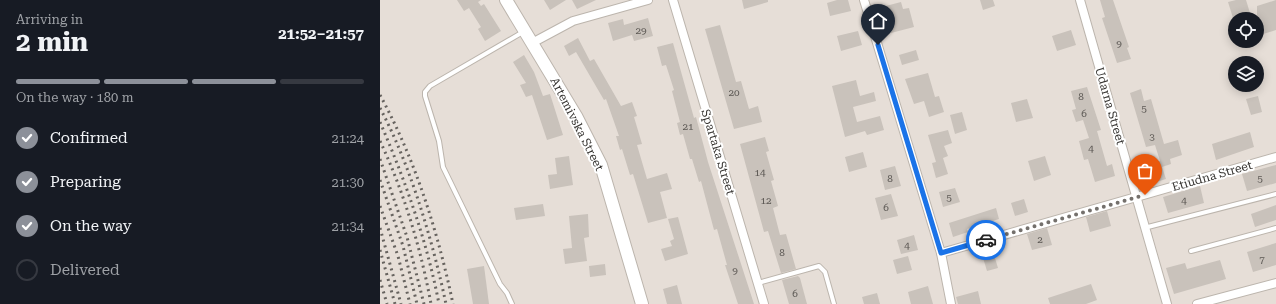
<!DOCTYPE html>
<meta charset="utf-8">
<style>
body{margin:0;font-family:"Roboto Serif",serif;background:#20242c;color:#f1f3f6;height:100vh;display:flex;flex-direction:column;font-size:15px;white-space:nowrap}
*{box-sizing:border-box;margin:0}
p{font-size:13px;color:#9ea1a6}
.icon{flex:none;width:22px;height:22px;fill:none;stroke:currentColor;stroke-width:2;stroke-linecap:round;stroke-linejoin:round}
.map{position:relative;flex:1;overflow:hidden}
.drawer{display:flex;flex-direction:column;background:#171b24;width:380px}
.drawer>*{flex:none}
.tools{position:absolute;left:848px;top:12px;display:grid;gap:8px}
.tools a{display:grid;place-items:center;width:36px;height:36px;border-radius:50%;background:#171b24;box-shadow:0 2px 10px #0003;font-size:20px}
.pin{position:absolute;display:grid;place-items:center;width:34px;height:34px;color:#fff;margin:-41px -17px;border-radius:50% 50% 50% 0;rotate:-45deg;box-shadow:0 0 4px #0007}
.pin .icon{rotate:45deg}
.courier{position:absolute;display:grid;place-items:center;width:40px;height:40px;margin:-20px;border:3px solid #1a73e8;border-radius:50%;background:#fff;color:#222;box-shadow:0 1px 5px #0007}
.summary em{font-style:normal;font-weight:700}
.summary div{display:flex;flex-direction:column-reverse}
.summary{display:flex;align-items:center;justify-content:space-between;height:68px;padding:0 16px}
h1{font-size:26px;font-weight:700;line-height:30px}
.bar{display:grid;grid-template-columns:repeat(4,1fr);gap:6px 4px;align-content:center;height:48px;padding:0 16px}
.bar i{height:5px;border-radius:3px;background:#363941}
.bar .selected{background:#8c9099}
.bar p{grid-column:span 4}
ol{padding:0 16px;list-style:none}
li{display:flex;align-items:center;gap:12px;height:44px}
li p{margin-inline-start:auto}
li .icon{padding:4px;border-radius:50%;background:#8c9099;color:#fff;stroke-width:4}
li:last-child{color:#9ea1a6}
li i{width:22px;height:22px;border:2px solid #363941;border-radius:50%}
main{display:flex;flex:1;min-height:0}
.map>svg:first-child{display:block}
</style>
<main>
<section class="drawer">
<div class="summary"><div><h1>2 min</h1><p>Arriving in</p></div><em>21:52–21:57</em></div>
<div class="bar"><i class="selected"></i><i class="selected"></i><i class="selected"></i><i></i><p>On the way · 180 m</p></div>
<ol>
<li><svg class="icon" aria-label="check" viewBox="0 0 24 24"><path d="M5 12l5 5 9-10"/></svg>Confirmed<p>21:24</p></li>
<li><svg class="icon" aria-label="check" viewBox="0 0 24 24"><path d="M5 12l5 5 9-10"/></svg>Preparing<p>21:30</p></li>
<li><svg class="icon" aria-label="check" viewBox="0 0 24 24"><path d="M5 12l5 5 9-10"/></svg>On the way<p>21:34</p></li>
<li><i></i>Delivered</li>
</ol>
</section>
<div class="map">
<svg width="896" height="304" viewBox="0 0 896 304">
<rect width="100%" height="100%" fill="#e6ded7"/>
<g fill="#c9c2bb">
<path d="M77,0H101L98,2L101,6L104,4L121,31L105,41L98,29L101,27L89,8L84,11Z"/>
<path d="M164,0H186L170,10Z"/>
<path d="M192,0H216L197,9Z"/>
<path d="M362,0H388V2L364,9Z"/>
<path d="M457,0H468L471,11L450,16L447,3Z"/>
<path d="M600,0H613L615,6L603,10Z"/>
<path d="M720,0H733L749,47L747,48L751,59L737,63L722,18L725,17Z"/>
<path d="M856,0H866L870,13L853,18L848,2Z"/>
<path d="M896,0V30L880,35L877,25V6Z"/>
<path d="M521,2L523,9L529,8L534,27L511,33L502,7Z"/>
<path d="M268,18L273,36L254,41L252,35L233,41L228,23L243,19L244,25Z"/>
<path d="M340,25L356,82L361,81L369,109L378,106L382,122L354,129L325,29Z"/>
<path d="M691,30L696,45L677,51L672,36Z"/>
<path d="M478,31L482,45L461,51L457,36Z"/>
<path d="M198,38L210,61L214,59L241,106L252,102L257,116L254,117L262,144L257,145L267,179L287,173L292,189L280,192L287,218L268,223L253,174L250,175L242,149L240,150L236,136H239L226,99L224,100L196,52L189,56L184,46Z"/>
<path d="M293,43L314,118L316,117L328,162L374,304H358L345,265H347L337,229L334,230L321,181L319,182L312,159H310L303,134L300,135L297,123L300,122L292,91L294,90L286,65L282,66L277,47Z"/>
<path d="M536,50L539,60L522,65L519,55Z"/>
<path d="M144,55L154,72L163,96L170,94L183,135L167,140L152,95L146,97L140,85L146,83L133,62Z"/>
<path d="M548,73L555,97L559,96L564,112L549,117L544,101L534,104L525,79Z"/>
<path d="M476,80L480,96L494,92L496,101L473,107L477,122L500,116L504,130L487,135L485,131L465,137L452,86Z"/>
<path d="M707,87L721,130L717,131L727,166L732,164L735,176L715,182L708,159L704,160L699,141L709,138L703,120L696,122L692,110L696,109L691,91Z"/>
<path d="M761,89L764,101L771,99L784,144L798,140L802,155L790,159L791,164L782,167L786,179L773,183L768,165L780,161L775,145L766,147L750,93Z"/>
<path d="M878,96L882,112L871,115L866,99Z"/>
<path d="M647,99L653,118L636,122L631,103Z"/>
<path d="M582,112L587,130L575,134L570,115Z"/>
<path d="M568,130L572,143L564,146L568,156L563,158L568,174L556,178L552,163L556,162L548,135Z"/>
<path d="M870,132L874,147L836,160L832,144Z"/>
<path d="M385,137L389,151L386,152L394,180L391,181L398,206L393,208L400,235L406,234L416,269L401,273L388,231L384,232L360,144Z"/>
<path d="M483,152L487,167L469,172L465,157Z"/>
<path d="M189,156L193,185L170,189L168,175L177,174L175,158Z"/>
<path d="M665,156L671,175L654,181L648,161Z"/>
<path d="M896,165V183L867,191L862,174Z"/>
<path d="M515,166L521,186L505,190L500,170Z"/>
<path d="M820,186L824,203L788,213L783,197Z"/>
<path d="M575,188L580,202L563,207L559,192Z"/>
<path d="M511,194L518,216L501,220L495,198Z"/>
<path d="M644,199L648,212L635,216L631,203Z"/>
<path d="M163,204L165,216L136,220L134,208Z"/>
<path d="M896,205V220L875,227L871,214Z"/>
<path d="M616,208L619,219L587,229L588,232L573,237L569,223Z"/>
<path d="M727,211L731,226L710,232L706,217Z"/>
<path d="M208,214L209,237L204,238L207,261L185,264L183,249L192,248L189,216Z"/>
<path d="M298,217L308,254L285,261L281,249L292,246L290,241L294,239L288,219Z"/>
<path d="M667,228L672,245L652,250L647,234Z"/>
<path d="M534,235L538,250L521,254L517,240Z"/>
<path d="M896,243V265L873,272L867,252Z"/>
<path d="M611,245L618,268L607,271L600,248Z"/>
<path d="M528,256L532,270L517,274L513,260Z"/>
<path d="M840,260L846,279L794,294L786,268L805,263L807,269Z"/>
<path d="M225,264L226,275L210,277L209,266Z"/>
<path d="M104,266L109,304H93L87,269Z"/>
<path d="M418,276L420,278L427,304H409L402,280Z"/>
<path d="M711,284L717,300L706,304H670L668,298Z"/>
<path d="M297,285L302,304H287L283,289Z"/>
<path d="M548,286L553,304H531L528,292Z"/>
<path d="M598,291L601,304H578L576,297Z"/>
<path d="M497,293L500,304H484L482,297Z"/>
</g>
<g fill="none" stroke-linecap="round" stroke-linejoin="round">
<g stroke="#bcb5ad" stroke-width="6">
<g id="service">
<path d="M764,228L896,194"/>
<path d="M811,251L896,228"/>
<path d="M378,283L439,266L445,272L454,304"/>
<path d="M132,304L127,293L120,284L63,167L59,141L45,96V92L50,86L143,32"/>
</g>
</g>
<g stroke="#bcb5ad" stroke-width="10">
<g id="minor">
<path d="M293,0L384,304"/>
<path d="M484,0L561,253L571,304"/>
<path d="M700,0L787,304"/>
<path d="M152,43L193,21L268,0"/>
<path d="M561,253L896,157"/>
<path d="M817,304L896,283"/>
</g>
</g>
<g stroke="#bcb5ad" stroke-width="14">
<path id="secondary" d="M126,0L196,116L221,165L262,304"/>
</g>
<use href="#service" stroke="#fff" stroke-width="4"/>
<use href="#minor" stroke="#fff" stroke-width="8"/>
<use href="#secondary" stroke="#fff" stroke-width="12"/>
<g stroke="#67635f" stroke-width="3" stroke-dasharray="2 4" stroke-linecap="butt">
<path d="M0,95C35,159 58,232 73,304"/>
<path d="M0,108C30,164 53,242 66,304"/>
<path d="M0,122C25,180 47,241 59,304"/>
<path d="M0,141C24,192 41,249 51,304"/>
<path d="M0,159L27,237L44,304"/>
<path d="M0,180L23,246L37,304"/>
<path d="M0,206L18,256L30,304"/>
<path d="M0,228L21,304"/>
<path d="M0,250L15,304"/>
<path d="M0,280L7,304"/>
</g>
</g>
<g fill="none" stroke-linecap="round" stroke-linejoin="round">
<path stroke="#74706c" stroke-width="4" stroke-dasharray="0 7.2" d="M606,240L765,195"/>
<path stroke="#1a73e8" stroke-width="5" d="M498,45L561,253L606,240"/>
</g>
<g text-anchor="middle" stroke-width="4" stroke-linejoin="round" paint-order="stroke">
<g font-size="10" fill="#5c5854">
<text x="261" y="34">29</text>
<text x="739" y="47">9</text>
<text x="354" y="96">20</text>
<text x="701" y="100">8</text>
<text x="764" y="112">5</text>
<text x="704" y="117">6</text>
<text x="308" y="130">21</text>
<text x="772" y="140">3</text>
<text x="711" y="152">4</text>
<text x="380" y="176">14</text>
<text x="510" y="182">8</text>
<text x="880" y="182">5</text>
<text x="569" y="201">5</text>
<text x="386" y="204">12</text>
<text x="804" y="204">4</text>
<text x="506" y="211">6</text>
<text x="660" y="243">2</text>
<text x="527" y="249">4</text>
<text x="402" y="256">8</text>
<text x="882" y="263">7</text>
<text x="355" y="274">9</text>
<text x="415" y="297">6</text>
</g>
<g font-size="12" fill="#373532" stroke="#fff">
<text transform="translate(730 106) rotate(74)" y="4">Udarna Street</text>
<text transform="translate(197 124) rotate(63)" y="4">Artemivska Street</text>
<text transform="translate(338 152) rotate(73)" y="4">Spartaka Street</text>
<text transform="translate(832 176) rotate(-16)" y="4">Etiudna Street</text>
</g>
</g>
</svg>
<div class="tools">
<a><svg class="icon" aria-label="locate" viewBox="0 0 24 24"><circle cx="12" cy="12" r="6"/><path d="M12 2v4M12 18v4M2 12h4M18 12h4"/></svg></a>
<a><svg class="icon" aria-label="layers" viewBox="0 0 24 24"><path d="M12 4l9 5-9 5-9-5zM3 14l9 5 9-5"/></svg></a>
</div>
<div class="pin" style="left:765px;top:195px;background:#ea580c"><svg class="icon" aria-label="bag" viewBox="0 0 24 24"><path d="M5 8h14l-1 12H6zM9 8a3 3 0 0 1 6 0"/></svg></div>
<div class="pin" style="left:498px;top:45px;background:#1f2937"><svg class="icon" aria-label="home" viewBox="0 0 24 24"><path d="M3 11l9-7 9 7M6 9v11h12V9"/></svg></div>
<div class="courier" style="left:606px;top:240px"><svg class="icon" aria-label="car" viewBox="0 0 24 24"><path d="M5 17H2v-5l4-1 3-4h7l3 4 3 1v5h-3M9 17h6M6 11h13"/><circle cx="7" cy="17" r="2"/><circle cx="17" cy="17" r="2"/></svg></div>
</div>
</main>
